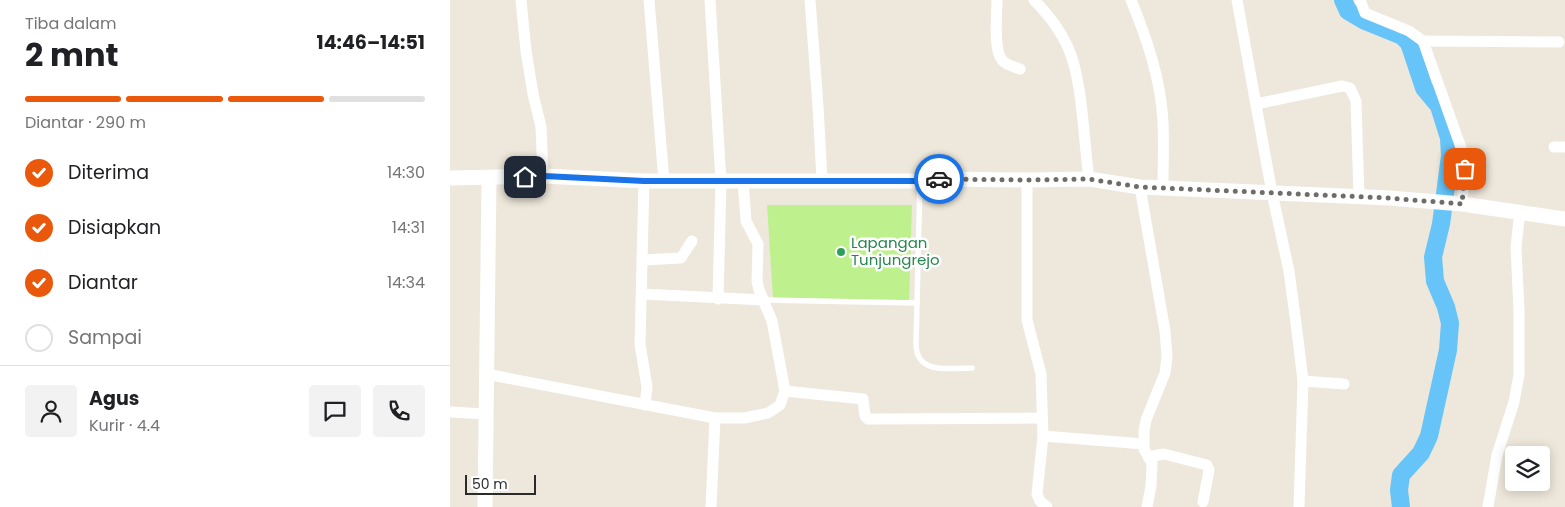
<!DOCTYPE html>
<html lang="id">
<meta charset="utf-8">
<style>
body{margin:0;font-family:Poppins,sans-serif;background:#f2f2f2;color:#202124;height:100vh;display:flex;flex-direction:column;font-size:19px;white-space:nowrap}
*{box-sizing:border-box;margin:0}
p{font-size:16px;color:#757577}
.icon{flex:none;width:28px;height:28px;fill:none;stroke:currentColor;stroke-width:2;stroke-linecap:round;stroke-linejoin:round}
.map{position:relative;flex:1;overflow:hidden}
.side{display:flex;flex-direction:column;background:#fff;width:450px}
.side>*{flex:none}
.fabs{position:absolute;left:1055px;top:446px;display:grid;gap:10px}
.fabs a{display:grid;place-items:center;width:45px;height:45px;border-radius:5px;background:#fff;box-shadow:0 2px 12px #0003;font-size:25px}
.scale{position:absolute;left:15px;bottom:12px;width:71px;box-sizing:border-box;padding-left:5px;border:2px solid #2b2b2b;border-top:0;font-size:14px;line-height:18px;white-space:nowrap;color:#2b2b2b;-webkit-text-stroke:4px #fff;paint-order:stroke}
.pin{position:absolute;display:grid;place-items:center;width:42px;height:42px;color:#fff;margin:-21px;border-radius:10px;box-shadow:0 2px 8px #0006}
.courier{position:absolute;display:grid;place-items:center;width:50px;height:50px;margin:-25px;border:4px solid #1a73e8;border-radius:50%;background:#fff;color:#222;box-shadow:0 1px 6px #0007}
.headline em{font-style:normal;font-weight:700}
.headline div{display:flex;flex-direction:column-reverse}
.headline{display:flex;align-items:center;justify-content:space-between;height:85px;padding:0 25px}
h1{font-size:32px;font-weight:700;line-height:38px}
.bar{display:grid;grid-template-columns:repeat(4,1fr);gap:8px 5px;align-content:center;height:60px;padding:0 25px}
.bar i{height:6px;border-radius:4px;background:#e0e0e0}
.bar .selected{background:#ea580c}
.bar p{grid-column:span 4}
.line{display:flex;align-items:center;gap:12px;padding:0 25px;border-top:1px solid #e0e0e0}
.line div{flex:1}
.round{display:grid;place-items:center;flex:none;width:52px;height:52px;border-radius:5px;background:#f2f2f2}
ol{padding:0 25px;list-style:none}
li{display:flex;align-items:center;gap:15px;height:55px}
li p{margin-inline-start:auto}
li .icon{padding:5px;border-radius:50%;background:#ea580c;color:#fff;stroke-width:4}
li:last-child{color:#757577}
li i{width:28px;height:28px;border:2px solid #e0e0e0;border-radius:50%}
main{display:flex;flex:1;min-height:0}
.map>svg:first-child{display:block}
</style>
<main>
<section class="side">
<div class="headline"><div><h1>2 mnt</h1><p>Tiba dalam</p></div><em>14:46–14:51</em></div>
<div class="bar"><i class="selected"></i><i class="selected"></i><i class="selected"></i><i></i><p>Diantar · 290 m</p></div>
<ol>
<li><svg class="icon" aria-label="check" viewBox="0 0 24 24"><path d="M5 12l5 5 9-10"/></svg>Diterima<p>14:30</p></li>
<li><svg class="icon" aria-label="check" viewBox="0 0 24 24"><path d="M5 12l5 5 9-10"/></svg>Disiapkan<p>14:31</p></li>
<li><svg class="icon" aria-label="check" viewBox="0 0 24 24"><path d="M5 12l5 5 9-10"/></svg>Diantar<p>14:34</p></li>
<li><i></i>Sampai</li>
</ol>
<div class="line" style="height:90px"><a class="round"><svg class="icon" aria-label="person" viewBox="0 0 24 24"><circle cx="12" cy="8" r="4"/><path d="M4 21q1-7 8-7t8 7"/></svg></a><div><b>Agus</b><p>Kurir · 4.4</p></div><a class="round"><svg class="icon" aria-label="chat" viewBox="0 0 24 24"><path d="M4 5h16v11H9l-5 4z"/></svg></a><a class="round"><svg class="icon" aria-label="phone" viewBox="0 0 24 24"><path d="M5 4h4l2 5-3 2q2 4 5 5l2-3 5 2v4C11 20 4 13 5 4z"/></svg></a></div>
</section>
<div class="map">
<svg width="1115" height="507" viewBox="0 0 1115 507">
<rect width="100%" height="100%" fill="#eee7db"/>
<path fill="#bef18e" d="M317,205H462L459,302L323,298Z"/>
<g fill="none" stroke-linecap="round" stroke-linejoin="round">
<path stroke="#66c4f8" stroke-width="18" d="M893,0L898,11L915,21L952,36L959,43L974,88L989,106L999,138L1000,156L991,224L983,257L985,281L996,307L1000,323L998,350L979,436L971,453L951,475L949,490L951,507"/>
<g stroke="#fff" stroke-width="5.5">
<path d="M470,181L466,345C467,375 500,368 522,368"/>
<path d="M314,300L467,303"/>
</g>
<g stroke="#fff" stroke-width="11">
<path d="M71,0L76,51L83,94L91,127L93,176"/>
<path d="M199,0L214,181"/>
<path d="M260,0L271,181L268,299"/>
<path d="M360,0L368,106L372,180"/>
<path d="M547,0C547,14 543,49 552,60C556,65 564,67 570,69"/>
<path d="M584,0C601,17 616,38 623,61C633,96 634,142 639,179"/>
<path d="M681,0C697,39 711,80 713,122C714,144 713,165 713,187"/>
<path d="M787,0L822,193L839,271L847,331L853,381L849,507"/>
<path d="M910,0L915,13L959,31L973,41L1014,156L1015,169L1012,204"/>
<path d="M973,41L1109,42"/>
<path d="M806,104L892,86L900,88L906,101L909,197"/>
<path d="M1104,147H1115"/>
<path d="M577,180V320L591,374L593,436L694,444"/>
<path d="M194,181L190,344L197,387L195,405"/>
<path d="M690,187L715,331L717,357L715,373L696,420L694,431V449L702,463L701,486L697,507"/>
<path d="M193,260L231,258L242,241"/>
<path d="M192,294L314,300"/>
<path d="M36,374L265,418H294L318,413L330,405L335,391L322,321L309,290L307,281L308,244L296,221L293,180"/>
<path d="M853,381L894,384"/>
<path d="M335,391L413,399L415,416L418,419L592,418"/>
<path d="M0,412L36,414"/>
<path d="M593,436L587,494L590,501L597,507"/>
<path d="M698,457L714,454L757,465L759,470L753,502"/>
<path d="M261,507L265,418"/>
<path d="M1038,507L1047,455L1064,402L1069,375V310L1066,247L1070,211"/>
</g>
<g stroke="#fff" stroke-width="15">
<path d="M0,178L93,176L194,181H470L493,179L577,180L639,179L690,187L939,198L1012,204L1115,219"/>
<path d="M35,507L39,179"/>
</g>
</g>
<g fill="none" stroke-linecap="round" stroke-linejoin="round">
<path stroke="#6f6d69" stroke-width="5" stroke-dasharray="0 9" d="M489,179L577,180L638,179L690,187L939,198L1012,204L1015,169"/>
<path stroke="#1a73e8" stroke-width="6" d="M75,177L94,176L194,181H470L489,179"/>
</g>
<circle fill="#2e9e5b" stroke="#fff" stroke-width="2" cx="391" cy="252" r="5"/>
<g text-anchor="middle" stroke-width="5" stroke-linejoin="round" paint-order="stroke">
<g font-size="15" fill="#27864d" stroke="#fff" text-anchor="start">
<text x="401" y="248">Lapangan<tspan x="401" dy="17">Tunjungrejo</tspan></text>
</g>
</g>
</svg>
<div class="fabs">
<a><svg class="icon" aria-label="layers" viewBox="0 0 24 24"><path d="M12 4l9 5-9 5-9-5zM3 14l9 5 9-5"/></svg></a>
</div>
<div class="scale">50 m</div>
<div class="pin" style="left:1015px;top:169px;background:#ea580c"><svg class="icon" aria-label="bag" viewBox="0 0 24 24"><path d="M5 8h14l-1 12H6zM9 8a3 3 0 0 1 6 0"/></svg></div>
<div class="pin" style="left:75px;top:177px;background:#1f2937"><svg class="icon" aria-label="home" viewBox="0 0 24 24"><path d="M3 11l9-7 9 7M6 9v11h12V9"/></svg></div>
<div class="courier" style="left:489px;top:179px"><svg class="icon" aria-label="car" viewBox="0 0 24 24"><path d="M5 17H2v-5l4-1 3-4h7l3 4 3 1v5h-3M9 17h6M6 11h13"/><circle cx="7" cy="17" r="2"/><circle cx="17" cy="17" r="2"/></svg></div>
</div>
</main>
